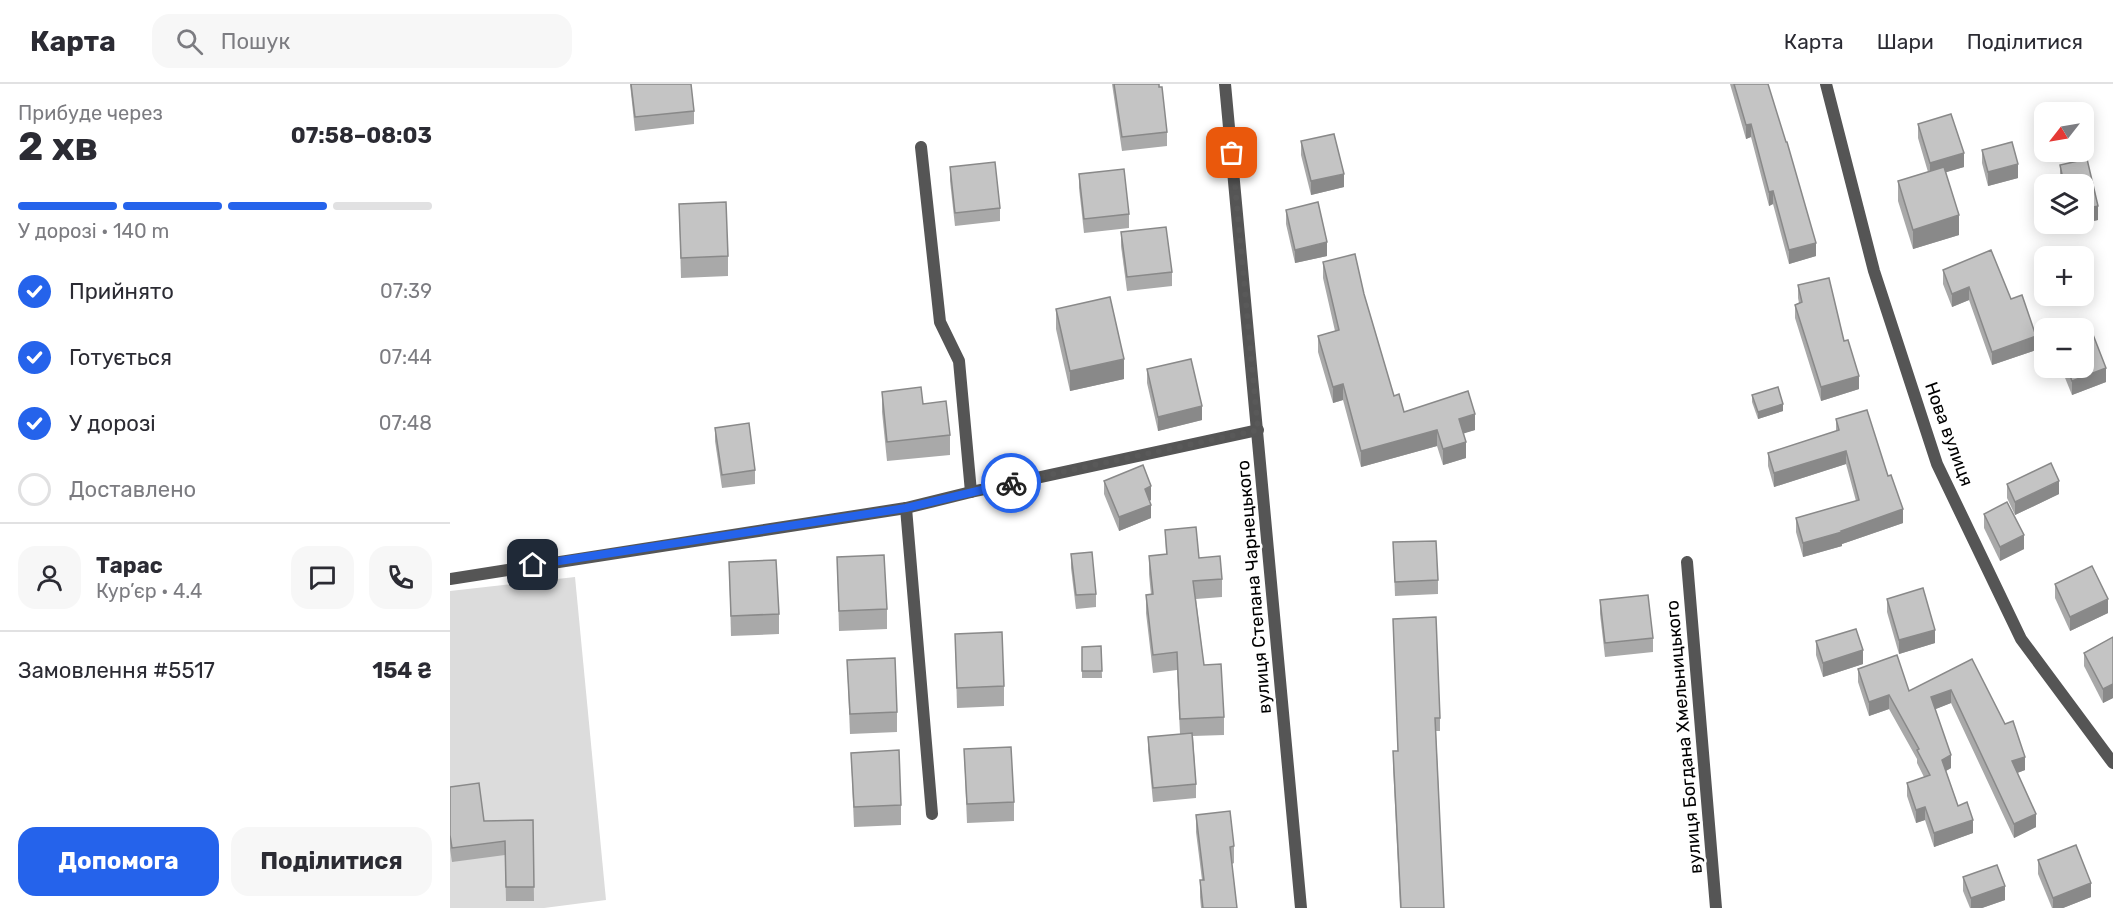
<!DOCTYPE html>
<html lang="uk">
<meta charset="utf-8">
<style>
body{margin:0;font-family:Rubik,sans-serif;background:#f7f7f7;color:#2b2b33;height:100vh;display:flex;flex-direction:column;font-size:22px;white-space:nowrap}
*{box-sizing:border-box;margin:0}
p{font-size:20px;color:#7c7c81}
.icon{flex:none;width:33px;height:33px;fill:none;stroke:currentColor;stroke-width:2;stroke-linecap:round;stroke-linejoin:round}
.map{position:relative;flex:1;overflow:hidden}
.drawer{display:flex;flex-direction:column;background:#fff;width:450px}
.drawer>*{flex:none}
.needle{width:39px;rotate:239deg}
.controls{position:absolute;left:1584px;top:18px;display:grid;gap:12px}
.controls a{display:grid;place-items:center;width:60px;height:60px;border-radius:12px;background:#fff;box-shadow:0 3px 15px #0003;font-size:30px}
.pin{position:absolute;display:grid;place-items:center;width:51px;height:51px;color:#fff;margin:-26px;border-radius:12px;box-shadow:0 3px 9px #0006}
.courier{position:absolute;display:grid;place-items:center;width:60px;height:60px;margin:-30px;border:4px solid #2563eb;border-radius:50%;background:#fff;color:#222;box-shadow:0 2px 8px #0007}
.overview em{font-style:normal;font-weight:700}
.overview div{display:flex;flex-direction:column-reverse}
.overview{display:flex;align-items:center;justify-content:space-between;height:102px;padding:0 18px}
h1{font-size:39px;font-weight:700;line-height:45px}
.bar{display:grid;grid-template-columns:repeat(4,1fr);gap:9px 6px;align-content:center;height:72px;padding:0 18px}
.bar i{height:8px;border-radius:4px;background:#e1e1e2}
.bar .selected{background:#2563eb}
.bar p{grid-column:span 4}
.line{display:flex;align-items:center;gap:15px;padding:0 18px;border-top:2px solid #e1e1e2}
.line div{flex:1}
.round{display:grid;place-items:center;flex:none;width:63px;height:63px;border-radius:18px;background:#f7f7f7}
ol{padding:0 18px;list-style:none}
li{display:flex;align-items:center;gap:18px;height:66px}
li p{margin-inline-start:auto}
li .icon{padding:6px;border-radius:50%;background:#2563eb;color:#fff;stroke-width:4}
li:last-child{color:#7c7c81}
li i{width:33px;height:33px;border:3px solid #e1e1e2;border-radius:50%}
.button{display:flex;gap:12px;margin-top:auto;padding:12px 18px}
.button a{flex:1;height:69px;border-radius:18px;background:#2563eb;color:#fff;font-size:24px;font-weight:700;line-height:69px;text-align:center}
.button a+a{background:#f7f7f7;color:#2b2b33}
header{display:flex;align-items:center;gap:36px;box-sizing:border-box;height:84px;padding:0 30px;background:#fff;border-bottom:2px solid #e1e1e2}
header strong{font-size:28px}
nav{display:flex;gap:33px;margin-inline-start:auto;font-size:21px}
.search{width:420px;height:54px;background:#f7f7f7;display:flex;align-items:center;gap:15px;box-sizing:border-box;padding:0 21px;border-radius:18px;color:#7c7c81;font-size:22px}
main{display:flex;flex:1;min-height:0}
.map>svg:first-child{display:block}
</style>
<header>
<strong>Карта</strong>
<div class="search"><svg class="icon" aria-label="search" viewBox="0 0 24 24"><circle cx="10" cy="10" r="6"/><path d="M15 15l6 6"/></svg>Пошук</div>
<nav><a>Карта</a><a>Шари</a><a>Поділитися</a></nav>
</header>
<main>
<section class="drawer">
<div class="overview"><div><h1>2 хв</h1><p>Прибуде через</p></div><em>07:58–08:03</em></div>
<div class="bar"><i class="selected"></i><i class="selected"></i><i class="selected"></i><i></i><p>У дорозі · 140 m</p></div>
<ol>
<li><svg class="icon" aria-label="check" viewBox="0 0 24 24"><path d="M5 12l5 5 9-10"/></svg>Прийнято<p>07:39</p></li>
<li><svg class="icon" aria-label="check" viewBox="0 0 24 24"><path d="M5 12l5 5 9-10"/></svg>Готується<p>07:44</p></li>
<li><svg class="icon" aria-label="check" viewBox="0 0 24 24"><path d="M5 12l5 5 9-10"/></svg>У дорозі<p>07:48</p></li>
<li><i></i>Доставлено</li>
</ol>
<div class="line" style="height:108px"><a class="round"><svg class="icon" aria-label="person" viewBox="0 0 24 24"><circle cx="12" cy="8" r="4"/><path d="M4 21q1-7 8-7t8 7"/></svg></a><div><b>Тарас</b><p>Кур’єр · 4.4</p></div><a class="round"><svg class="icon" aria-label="chat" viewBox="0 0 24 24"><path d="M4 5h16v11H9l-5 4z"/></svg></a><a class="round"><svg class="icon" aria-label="phone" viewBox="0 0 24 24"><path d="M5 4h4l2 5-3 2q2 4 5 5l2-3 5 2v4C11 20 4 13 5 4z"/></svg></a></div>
<div class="line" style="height:78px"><div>Замовлення #5517</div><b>154 ₴</b></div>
<div class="button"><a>Допомога</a><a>Поділитися</a></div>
</section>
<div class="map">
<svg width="1663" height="824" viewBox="0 0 1663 824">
<rect width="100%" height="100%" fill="#fff"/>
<path fill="#dcdcdc" d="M125,493L156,816L94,824H0V507Z"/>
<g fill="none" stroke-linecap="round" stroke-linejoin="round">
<g stroke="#555" stroke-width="12">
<path d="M775,0L851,824"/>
<path d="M1376,0L1424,187L1487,380L1571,555L1663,679"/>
<path d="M471,63L490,238L509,277L521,408"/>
<path d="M456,424L482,730"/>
<path d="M1237,478L1266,824"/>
<path d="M0,495L456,424L521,408L808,346"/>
</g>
</g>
<g fill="#a9a9a9">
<path d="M180,0H241L244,27V40L185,47Z"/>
<path d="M662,0H709L717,48V62L672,67Z"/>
<path d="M1280,0H1318L1366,172L1339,180L1323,120L1319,122L1301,53L1296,55Z"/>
<path d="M1468,40L1514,83L1496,88L1509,151L1463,165L1448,117V97L1478,88L1468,54Z"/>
<path d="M851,57L894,103L861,111L851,71Z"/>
<path d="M1532,66L1568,94L1538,102L1532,79Z"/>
<path d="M1637,75L1648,122V136L1634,139V100H1611L1610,95V81Z"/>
<path d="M500,83L550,124V137L505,142L500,97Z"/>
<path d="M629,90L679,130V144L634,149L629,104Z"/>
<path d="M229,120L278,172V192L231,194Z"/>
<path d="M836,126L877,172L845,179L836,140Z"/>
<path d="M671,148L722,188V202L677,207L671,162Z"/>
<path d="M873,178L914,210L944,312L954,328L1025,346L1013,349L1016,374L993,381L987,362L911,383L893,316L883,319L868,268V252L885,247L873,194Z"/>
<path d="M1493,186L1561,215L1586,266L1542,281L1519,216L1502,223L1493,200Z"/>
<path d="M1348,201L1394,257L1409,305L1371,317L1345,234V221L1349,219L1348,214Z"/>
<path d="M606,225L674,295L620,307L606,245Z"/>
<path d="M1611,284H1634L1656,298L1622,311Z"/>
<path d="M697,285L752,336L708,347L697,299Z"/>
<path d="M432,308L473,320L500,351V371L437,377L432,328Z"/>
<path d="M1302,311L1333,327L1308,335L1302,318Z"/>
<path d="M1386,335L1438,392L1453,439L1392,460V462L1353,473L1346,448V434L1406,417L1396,380L1324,403L1318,382V369L1386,347Z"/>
<path d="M265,344L305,386V400L272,404L265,357Z"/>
<path d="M654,397L701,416L700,417L701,434L669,447L654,410Z"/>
<path d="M1557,400L1609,410L1565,431L1557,414Z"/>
<path d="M1534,430L1574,465L1550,477L1534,444Z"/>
<path d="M715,446L772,495V513L746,515L754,581L774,633V651L743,652L746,700V714L703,718L698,666V653L730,650L727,586L703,589L696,529V511H701L699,490V472L716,470Z"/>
<path d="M943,458L988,496V510L945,512Z"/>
<path d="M621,470L646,510V523L626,525L621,484Z"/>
<path d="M387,473L437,525V545L389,547Z"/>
<path d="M279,478L329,530V550L281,552Z"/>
<path d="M1605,500L1658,529L1620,547L1605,514Z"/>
<path d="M1437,515L1485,559L1449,570L1437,528Z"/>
<path d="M1150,516L1203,554V568L1155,573L1150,530Z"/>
<path d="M943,535L990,634V647H986L994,824H950L943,681V667H948Z"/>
<path d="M505,550L554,602V622L507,624Z"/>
<path d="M1663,553V614L1653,619L1634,582V569Z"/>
<path d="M1366,557L1413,580L1373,593L1366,571Z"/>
<path d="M651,562L652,594H632V563Z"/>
<path d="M1522,575L1575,686L1567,689L1586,743L1564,754L1501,619L1485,625L1501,684L1496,687L1508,722L1523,749L1484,763L1475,736L1466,739L1457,712V699L1474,693L1467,679V675L1439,625L1419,632L1408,598V585L1459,607Z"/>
<path d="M397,576L447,628V648L400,650Z"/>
<path d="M514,665L564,718V737L517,739Z"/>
<path d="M401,669L451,721V741L404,743Z"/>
<path d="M0,703L34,737L83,736L84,817H56L55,771L2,778L0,765Z"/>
<path d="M746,731L784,762V779L782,780L787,824H751L750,813V796H752L746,748Z"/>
<path d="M1588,776L1641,813L1613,824H1602L1588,790Z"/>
<path d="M1513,793L1555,816L1532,824H1520L1513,807Z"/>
</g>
<g fill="#898989">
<path d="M1301,40V53L1296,55V41Z"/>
<path d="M1514,69V83L1480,93V79Z"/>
<path d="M1568,80V94L1538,102V88Z"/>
<path d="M894,90V103L861,111V97Z"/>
<path d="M1323,107V120L1319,122V108Z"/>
<path d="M1648,122V136L1634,139V125Z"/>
<path d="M1509,131V151L1463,165V146Z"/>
<path d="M1620,140H1631L1620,142Z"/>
<path d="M877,158V172L845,179V166Z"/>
<path d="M1366,159V172L1339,180V166Z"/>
<path d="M1519,203V216L1502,223V210Z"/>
<path d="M1586,252V266L1542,281V268Z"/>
<path d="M674,275V295L620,307V287Z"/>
<path d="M1656,284V298L1622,311V297Z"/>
<path d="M1409,292V305L1371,317V303Z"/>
<path d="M893,300V316L883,319V303Z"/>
<path d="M1333,320V327L1308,335V328Z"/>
<path d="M752,322V336L708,347V333Z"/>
<path d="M1025,330V346L1009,351V335Z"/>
<path d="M987,346V362L911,383V367Z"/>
<path d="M1016,358V374L993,381V365Z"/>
<path d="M1396,367V380L1324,403V389Z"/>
<path d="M1609,397V410L1565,431V418Z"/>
<path d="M701,402V416L695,419V405Z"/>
<path d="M701,421V434L669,447V433Z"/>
<path d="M1453,425V439L1392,460V462L1353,473V459Z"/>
<path d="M1574,451V465L1550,477V463Z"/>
<path d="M1658,515V529L1620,547V533Z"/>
<path d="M1485,546V559L1449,570V556Z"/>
<path d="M1413,566V580L1373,593V579Z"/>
<path d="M1663,600V614L1653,619V605Z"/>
<path d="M1501,606V619L1481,627V613Z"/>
<path d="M1439,611V625L1419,632V618Z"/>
<path d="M1501,671V684L1492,689V676Z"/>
<path d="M1575,673V686L1562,691V677Z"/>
<path d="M1475,723V736L1466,739V726Z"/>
<path d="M1586,730V743L1564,754V740Z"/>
<path d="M1523,736V749L1484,763V749Z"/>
<path d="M1641,799V813L1613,824H1603V814Z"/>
<path d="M1555,802V816L1532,824H1521V814Z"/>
</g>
<g fill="#c4c4c4" stroke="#898989" stroke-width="1.5">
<path d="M181,0H241L244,27L185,33Z"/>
<path d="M664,0H709V3H712L717,48L672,53Z"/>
<path d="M1284,0H1318L1336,58H1337L1366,159L1339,166L1323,107L1319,108L1301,40L1296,41Z"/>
<path d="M1501,30L1514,69L1480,79L1468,40Z"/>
<path d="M884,50L894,90L861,97L851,57Z"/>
<path d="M1562,58L1568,80L1538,88L1532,66Z"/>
<path d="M1637,75L1648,122L1634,125V100H1614L1610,81Z"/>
<path d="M545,78L550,124L505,129L500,83Z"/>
<path d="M1494,83L1509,131L1463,146L1448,97Z"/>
<path d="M674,85L679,130L634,135L629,90Z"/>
<path d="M276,118L278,172L231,174L229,120Z"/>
<path d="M868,118L877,158L845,166L836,126Z"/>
<path d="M716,143L722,188L677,193L671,148Z"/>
<path d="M1541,166L1561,215L1572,211L1586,252L1542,268L1519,203L1502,210L1493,186Z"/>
<path d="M905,170L914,210L944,312L949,310L954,328L1018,307L1025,330L1009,335L1016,358L993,365L987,346L911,367L893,300L883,303L868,252L889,246L873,178Z"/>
<path d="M1379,194L1394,257L1398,256L1409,292L1371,303L1345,221L1352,218L1348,201Z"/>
<path d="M660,213L674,275L620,287L606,225Z"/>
<path d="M1642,248L1656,284L1622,297L1617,284H1634V252Z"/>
<path d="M741,275L752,322L708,333L697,285Z"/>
<path d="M471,303L473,320L496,317L500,351L437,358L432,308Z"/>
<path d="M1328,303L1333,320L1308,328L1302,311Z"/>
<path d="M1417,326L1438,392L1441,391L1453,425L1391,447L1392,448L1353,459L1346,434L1409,416L1396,367L1324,389L1318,369L1389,346L1386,335Z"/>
<path d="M299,339L305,386L272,391L265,344Z"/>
<path d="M1601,379L1609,397L1565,418L1557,400Z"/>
<path d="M693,381L701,402L695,405L701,421L669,433L654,397Z"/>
<path d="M1557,418L1574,451L1550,463L1534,430Z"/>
<path d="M746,443L749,474L770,472L772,495L743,497L754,581L771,580L774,633L730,635L727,568L703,571L696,511L703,510L699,472L717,470L715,446Z"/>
<path d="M986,457L988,496L945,498L943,458Z"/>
<path d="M642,468L646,510L626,511L621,470Z"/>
<path d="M434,471L437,525L389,527L387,473Z"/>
<path d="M326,476L329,530L281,532L279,478Z"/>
<path d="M1642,482L1658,515L1620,533L1605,500Z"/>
<path d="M1473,504L1485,546L1449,556L1437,515Z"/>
<path d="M1198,511L1203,554L1155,559L1150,516Z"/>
<path d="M986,533L990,634H985L994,824H951L943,667H948L943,535Z"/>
<path d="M1406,545L1413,566L1373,579L1366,557Z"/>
<path d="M552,548L554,602L507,604L505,550Z"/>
<path d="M1663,553V600L1653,605L1634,569Z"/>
<path d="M651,562L652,587H632V563Z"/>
<path d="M1447,571L1459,607L1522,575L1555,640L1563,637L1575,673L1562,677L1586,730L1564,740L1501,606L1481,613L1501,671L1492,676L1508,722L1517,718L1523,736L1484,749L1475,723L1466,726L1457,699L1480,691L1467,666L1469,665L1439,611L1419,618L1408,585Z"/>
<path d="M445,574L447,628L400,630L397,576Z"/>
<path d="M742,649L746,700L703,704L698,653Z"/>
<path d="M561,663L564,718L517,720L514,665Z"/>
<path d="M449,666L451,721L404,723L401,669Z"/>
<path d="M29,699L34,737L83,736L84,803H56L55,757L2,764L0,751V703Z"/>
<path d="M780,727L784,762L780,763L787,824H753L750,796H754L746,731Z"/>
<path d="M1626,761L1641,799L1603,814L1588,776Z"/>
<path d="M1547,781L1555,802L1521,814L1513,793Z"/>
</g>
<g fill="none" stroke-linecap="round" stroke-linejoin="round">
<path stroke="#595959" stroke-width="6" stroke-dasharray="0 10.8" d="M561,399L808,346L782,69"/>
<path stroke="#2563eb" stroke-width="8" d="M83,481L456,424L561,399"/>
</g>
<g text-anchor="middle" stroke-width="5" stroke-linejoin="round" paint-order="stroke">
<g font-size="18" fill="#000" stroke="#fff">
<text transform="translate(1499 350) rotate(70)" y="6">Нова вулиця</text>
<text transform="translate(804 503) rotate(-95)" y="6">вулиця Степана Чарнецького</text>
<text transform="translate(1234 653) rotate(-95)" y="6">вулиця Богдана Хмельницького</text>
</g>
</g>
</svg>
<div class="controls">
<a><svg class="needle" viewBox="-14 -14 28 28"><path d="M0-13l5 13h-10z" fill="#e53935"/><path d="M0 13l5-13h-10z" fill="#7c7c81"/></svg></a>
<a><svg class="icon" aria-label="layers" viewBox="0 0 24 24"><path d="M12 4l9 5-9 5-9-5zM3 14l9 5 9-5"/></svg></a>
<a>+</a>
<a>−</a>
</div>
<div class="pin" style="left:782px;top:69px;background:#ea580c"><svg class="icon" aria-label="bag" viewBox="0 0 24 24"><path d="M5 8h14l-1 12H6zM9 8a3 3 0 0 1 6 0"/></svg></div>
<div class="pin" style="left:83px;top:481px;background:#1f2937"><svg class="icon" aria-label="home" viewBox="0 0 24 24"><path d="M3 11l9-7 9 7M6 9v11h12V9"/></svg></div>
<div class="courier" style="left:561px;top:399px"><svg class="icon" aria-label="bike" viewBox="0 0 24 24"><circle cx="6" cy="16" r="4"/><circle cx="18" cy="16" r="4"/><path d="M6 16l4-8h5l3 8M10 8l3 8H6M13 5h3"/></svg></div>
</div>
</main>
